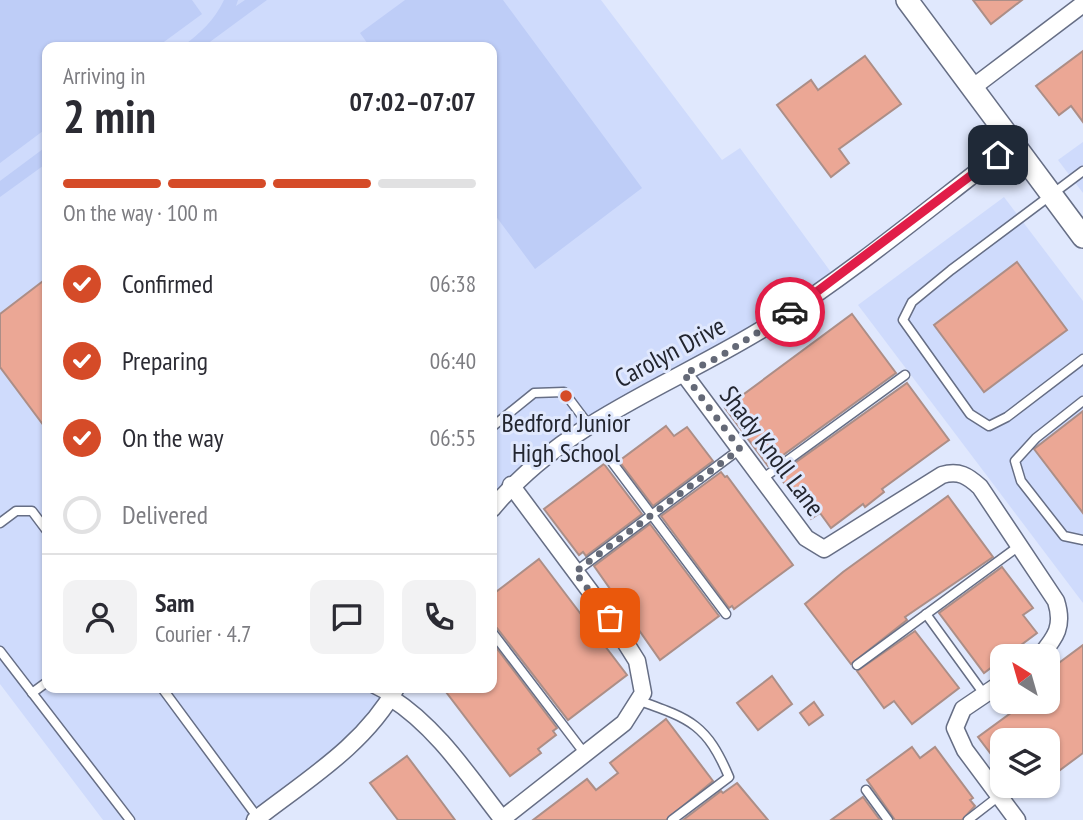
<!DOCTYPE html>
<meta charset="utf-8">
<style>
body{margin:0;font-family:"PT Sans Narrow",sans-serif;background:#f2f2f3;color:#2b2b33;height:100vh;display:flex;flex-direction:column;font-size:26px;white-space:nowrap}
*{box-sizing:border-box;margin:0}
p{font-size:23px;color:#7c7c81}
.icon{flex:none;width:38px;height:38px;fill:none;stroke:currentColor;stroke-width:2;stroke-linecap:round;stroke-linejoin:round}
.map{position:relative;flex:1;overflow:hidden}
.side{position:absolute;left:42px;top:42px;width:455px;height:651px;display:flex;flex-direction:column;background:#fff;border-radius:14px;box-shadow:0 2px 5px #0004}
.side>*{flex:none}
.needle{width:46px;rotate:323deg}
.buttons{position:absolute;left:990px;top:644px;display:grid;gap:14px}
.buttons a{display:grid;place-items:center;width:70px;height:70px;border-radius:14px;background:#fff;box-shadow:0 2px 5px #0004;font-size:35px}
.pin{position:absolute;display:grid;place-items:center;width:60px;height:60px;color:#fff;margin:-30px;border-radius:14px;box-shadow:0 4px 10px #0006}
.courier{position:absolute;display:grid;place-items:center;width:70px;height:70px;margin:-35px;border:5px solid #e11d48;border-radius:50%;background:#fff;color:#222;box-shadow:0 2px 9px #0007}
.overview em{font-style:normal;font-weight:600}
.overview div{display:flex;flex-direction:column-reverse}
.overview{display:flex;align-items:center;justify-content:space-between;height:119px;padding:0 21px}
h1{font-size:46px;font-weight:600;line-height:52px}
.bar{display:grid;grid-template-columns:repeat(4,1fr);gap:10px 7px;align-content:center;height:84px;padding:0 21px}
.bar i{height:9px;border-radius:5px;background:#e1e1e2}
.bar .active{background:#d54b28}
.bar p{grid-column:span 4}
.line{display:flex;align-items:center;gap:18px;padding:0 21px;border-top:2px solid #e1e1e2}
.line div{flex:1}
.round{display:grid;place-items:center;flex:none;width:74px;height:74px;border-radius:14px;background:#f2f2f3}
ol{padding:0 21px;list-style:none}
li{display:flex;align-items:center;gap:21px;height:77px}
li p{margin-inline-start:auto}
li .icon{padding:7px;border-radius:50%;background:#d54b28;color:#fff;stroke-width:4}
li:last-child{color:#7c7c81}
li i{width:38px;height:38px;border:4px solid #e1e1e2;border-radius:50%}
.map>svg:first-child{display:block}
</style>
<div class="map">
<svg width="1083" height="820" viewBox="0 0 1083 820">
<rect width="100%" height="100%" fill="#e0e8fd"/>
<g fill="#cfdbfc">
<path d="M0,0H601L722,160L740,148L836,279L596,419L492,509V47H47V688H396L379,715L255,820H103L0,684Z"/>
<path d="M1083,142V193L1058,160Z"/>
<path d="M1004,197L1083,301V603L858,305Z"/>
</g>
<g fill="#becdf7">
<path d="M0,0H192L202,14L157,47H47V128L0,163Z"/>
<path d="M224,0H238L236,6L245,0H267L203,47H182C200,33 214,21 224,0Z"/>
<path d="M405,0H503L642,188L535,269L492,211V47H370L360,33Z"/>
<path d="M47,146V163L0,197V181Z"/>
</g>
<g fill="#eba795" stroke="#ac8e87" stroke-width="2">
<path d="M973,0H1022L991,24Z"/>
<path d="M1083,51V122L1071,106L1059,115L1036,86Z"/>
<path d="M865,56L901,104L839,149L849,163L831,177L777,105L811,80L818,90Z"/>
<path d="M1017,262L1067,330L984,392L934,325Z"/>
<path d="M47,278V430L0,367V314Z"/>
<path d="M852,314L896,373L768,466L725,408Z"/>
<path d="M907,383L949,440L882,489L884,492L865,507L863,504L831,528L820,513L811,519L778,475Z"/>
<path d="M1083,411V513L1034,449Z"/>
<path d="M666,426L674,436L687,427L713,461L653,506L619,461Z"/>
<path d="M604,464L642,514L586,556L583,552L579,555L544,509Z"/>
<path d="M721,472L725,477L727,476L793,565L734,609L732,606L729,608L661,516Z"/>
<path d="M948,496L993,557L905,617L907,620L851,664L805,604L843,572Z"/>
<path d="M650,524L719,616L660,660L594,566Z"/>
<path d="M539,559L627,675L568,720L497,628L492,626V595Z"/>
<path d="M1002,567L1033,608L1023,615L1037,633L984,673L939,613Z"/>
<path d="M915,631L959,688L912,724L894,701L884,708L857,671Z"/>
<path d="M492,642L557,728L553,731L556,735L538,749L541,753L510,776L443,688H492Z"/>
<path d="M1083,645V753L1048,779V740H1003V770L978,737L1026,702H1048V671Z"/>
<path d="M772,676L792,704L758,730L737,703Z"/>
<path d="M814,702L823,715L809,725L800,713Z"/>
<path d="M666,719L713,781L666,820H533L587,779L596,790L618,773L610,763Z"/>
<path d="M912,747L920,758L935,747L973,798L970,800L975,806L962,820H895L867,780Z"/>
<path d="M407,756L438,797L455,820H398L370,783Z"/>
<path d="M737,783L768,820H683L721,791L723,793Z"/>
<path d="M863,797L880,820H831Z"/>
</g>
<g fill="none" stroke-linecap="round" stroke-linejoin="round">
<g stroke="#666e85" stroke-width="11">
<g id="lane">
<path d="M1083,171L951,270L912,302L903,320L970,414L989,426L1007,417L1083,359"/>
<path d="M1083,401L1036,438L1015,461L1021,481L1064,536L1083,540"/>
<path d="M492,427L534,393L564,392L588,424"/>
<path d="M612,462L726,614"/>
<path d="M762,479L905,375"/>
<path d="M0,523L16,511H32L47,531"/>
<path d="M575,572L740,449"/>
<path d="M926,614L984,694"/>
<path d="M492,632L585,754"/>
<path d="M0,651L130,820"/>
<path d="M857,665L1019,546"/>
<path d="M162,688L258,818"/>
<path d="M372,688L391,698"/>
<path d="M32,693L47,682"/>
<path d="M640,701C691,719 707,725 729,777L672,820"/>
<path d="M866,790L888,820"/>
<path d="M968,820L999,796"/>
</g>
</g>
<g stroke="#666e85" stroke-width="19">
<g id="street">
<path d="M972,88L1083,4"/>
<path d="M684,374L806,538L824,549L942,475C959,470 968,476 980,487L1056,601C1064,626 1056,637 1040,656"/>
<path d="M492,509C567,418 677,384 774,322C857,269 934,204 1013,144"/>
<path d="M1003,682L963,709L955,728L965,750L1017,820"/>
<path d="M391,698C437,727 470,778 503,820"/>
<path d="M502,819L624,723L643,693L637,661L610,618L511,485"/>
<path d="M255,820C305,781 365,745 396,688"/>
</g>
</g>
<g stroke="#666e85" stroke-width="24">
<path id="secondary" d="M907,0L1083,237"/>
</g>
<use href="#lane" stroke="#fff" stroke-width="8"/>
<use href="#street" stroke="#fff" stroke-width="16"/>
<use href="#secondary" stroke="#fff" stroke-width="21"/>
</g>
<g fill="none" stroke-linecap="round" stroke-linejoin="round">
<path stroke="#646977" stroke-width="7" stroke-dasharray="0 12.6" d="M610,618L575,572L740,449L684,374L719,357L790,312"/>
<path stroke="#e11d48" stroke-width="9" d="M790,312L998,155"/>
</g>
<circle fill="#d54b28" stroke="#e0e8fd" stroke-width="2.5" cx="566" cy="396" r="7"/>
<g text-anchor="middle" stroke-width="6" stroke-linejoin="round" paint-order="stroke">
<g font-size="26" fill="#22252f" stroke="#e0e8fd">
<text transform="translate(670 352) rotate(-28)" y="9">Carolyn Drive</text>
<text transform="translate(772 451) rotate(53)" y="9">Shady Knoll Lane</text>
</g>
<g font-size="26" fill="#22252f" stroke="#e0e8fd">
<text x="566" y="432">Bedford Junior<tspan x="566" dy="30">High School</tspan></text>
</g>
</g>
</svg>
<div class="buttons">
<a><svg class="needle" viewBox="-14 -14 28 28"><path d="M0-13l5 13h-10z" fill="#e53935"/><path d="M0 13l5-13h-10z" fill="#7c7c81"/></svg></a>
<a><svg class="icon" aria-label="layers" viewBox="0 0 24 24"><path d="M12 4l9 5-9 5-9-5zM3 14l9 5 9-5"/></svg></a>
</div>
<div class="pin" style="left:610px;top:618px;background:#ea580c"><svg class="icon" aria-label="bag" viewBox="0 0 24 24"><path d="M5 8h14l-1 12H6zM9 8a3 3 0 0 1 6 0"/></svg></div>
<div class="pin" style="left:998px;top:155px;background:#1f2937"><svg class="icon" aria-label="home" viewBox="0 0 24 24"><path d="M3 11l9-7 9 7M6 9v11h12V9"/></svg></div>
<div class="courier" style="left:790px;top:312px"><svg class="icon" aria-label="car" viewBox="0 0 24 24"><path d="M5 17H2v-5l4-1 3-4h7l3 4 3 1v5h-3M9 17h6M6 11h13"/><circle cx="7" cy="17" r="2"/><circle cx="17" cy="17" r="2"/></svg></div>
<section class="side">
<div class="overview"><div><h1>2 min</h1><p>Arriving in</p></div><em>07:02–07:07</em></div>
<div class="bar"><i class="active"></i><i class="active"></i><i class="active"></i><i></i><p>On the way · 100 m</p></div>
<ol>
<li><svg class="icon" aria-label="check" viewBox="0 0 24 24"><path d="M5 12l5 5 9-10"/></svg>Confirmed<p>06:38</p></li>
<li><svg class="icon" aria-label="check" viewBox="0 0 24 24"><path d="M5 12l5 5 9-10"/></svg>Preparing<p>06:40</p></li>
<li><svg class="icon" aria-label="check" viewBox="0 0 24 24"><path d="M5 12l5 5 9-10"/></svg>On the way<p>06:55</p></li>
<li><i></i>Delivered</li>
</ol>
<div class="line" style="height:126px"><a class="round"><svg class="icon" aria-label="person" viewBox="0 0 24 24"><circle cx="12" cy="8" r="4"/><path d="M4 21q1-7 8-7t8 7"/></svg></a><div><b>Sam</b><p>Courier · 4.7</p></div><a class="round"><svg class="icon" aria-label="chat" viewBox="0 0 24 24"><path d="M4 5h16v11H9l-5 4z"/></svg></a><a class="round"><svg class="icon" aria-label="phone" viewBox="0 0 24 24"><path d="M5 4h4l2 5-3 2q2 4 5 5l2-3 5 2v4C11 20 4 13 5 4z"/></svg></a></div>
</section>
</div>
